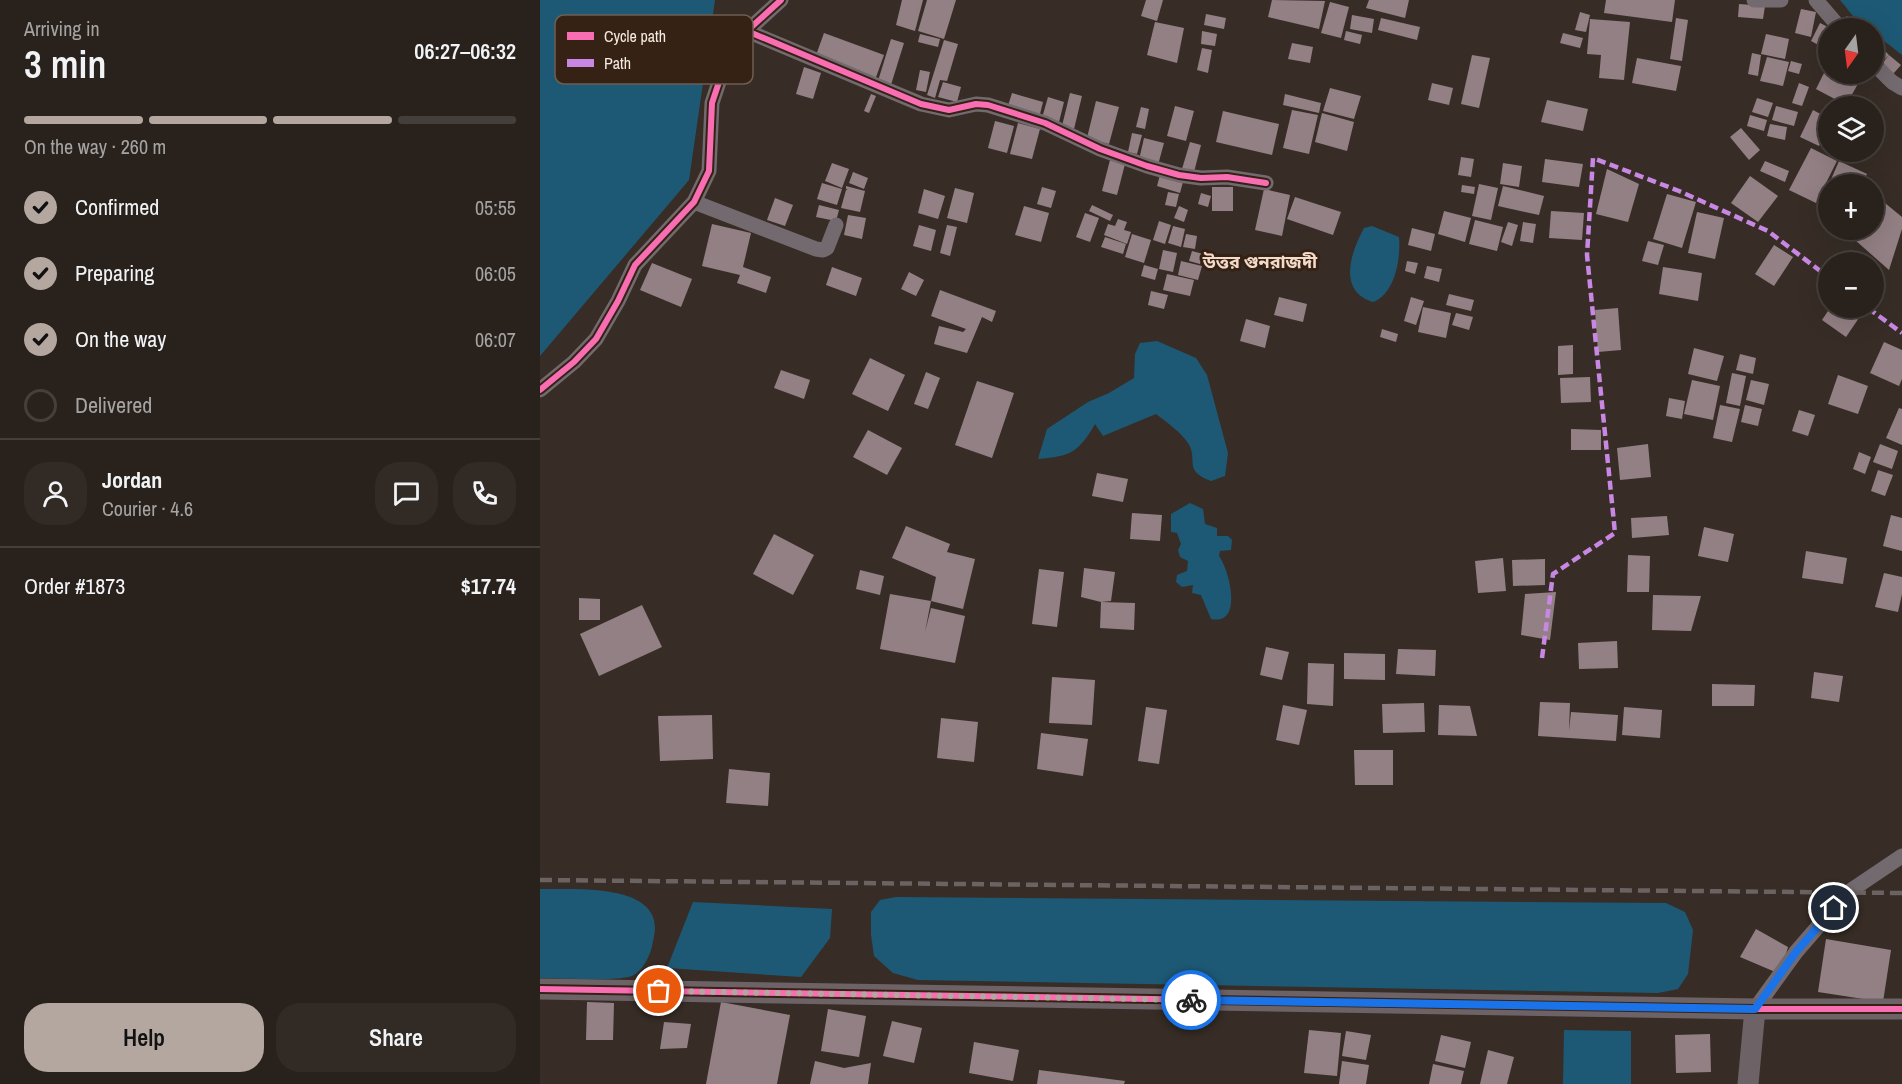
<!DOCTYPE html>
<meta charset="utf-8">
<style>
body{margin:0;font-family:"Archivo Narrow","Noto Sans Bengali",sans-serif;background:#312a25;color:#f1f3f6;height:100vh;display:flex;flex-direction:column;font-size:22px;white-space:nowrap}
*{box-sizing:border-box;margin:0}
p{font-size:20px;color:#a5a4a3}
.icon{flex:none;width:33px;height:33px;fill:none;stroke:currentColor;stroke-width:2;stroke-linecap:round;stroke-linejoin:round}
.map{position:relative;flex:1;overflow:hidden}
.details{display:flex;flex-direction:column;background:#29221c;width:540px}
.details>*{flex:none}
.needle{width:39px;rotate:194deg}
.tools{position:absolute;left:1278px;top:18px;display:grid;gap:12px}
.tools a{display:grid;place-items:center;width:66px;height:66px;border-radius:50%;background:#29221c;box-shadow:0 6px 24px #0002,0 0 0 2px #453f3b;font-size:30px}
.pin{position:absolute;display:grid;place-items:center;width:51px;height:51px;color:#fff;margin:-26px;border:3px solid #fff;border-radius:50%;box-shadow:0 2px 6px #0007}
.courier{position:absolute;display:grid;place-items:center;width:60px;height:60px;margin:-30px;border:4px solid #1a73e8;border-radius:50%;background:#fff;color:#222;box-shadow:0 2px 8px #0007}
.headline em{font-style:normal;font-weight:600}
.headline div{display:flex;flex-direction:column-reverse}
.headline{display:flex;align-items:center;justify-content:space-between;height:102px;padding:0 24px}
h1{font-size:39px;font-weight:600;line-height:45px}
.bar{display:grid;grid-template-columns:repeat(4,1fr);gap:9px 6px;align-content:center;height:72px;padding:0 24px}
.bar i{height:8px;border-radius:4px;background:#453f3b}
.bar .current{background:#b3a79f}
.bar p{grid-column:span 4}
.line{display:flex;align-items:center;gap:15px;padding:0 24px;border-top:2px solid #453f3b}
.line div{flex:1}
.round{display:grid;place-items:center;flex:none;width:63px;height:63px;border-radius:24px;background:#312a25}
ol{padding:0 24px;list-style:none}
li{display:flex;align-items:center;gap:18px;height:66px}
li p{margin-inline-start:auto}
li .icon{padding:6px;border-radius:50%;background:#b3a79f;color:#111;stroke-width:4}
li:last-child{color:#a5a4a3}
li i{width:33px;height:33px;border:3px solid #453f3b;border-radius:50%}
.action{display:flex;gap:12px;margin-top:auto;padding:12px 24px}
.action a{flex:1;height:69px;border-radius:24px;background:#b3a79f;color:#111;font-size:24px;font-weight:600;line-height:69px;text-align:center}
.action a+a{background:#312a25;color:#f1f3f6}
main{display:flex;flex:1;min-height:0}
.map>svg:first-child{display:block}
</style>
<main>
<section class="details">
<div class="headline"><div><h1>3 min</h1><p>Arriving in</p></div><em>06:27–06:32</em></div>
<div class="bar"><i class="current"></i><i class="current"></i><i class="current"></i><i></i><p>On the way · 260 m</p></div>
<ol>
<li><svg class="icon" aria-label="check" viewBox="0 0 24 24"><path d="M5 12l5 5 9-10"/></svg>Confirmed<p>05:55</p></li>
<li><svg class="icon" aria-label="check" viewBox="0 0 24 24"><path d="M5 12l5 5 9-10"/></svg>Preparing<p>06:05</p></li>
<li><svg class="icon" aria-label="check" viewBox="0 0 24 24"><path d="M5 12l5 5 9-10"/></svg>On the way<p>06:07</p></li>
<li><i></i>Delivered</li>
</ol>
<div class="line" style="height:108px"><a class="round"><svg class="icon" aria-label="person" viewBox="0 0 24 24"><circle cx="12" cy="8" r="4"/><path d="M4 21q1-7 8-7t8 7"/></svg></a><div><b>Jordan</b><p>Courier · 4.6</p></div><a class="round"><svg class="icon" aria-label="chat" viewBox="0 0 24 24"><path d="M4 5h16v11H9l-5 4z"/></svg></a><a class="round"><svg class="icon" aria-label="phone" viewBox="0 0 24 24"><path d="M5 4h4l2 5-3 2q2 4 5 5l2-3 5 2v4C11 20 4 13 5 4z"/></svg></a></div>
<div class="line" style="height:78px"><div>Order #1873</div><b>$17.74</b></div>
<div class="action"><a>Help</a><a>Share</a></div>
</section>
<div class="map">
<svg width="1362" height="1084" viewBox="0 0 1362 1084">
<rect width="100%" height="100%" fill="#372d26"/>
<g fill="#1d5975">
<path d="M0,0H175L149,180L0,356Z"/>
<path d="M1300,0H1362V55L1334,33V28C1319,28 1309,10 1300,0Z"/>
<path d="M832,226L859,237C861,258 855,294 833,302C797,291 811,252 824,228Z"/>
<path d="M617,341L656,358L667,375L688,453L685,476L671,481C642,470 659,460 648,443C641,432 626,422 616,414L563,436L555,424C538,453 531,456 498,459L507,429L548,402L569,393L594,378L595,354L600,343Z"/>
<path d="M650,503L663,509L665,524L677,528V536H688L692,540L691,550L680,551L679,556C689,569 704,626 671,619L661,595L652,593L653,585L642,587L636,582L637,575L647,571L648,561L640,557L638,550L641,544L637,533L631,532V514Z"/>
<path d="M0,889C29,890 115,882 115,928C115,934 113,940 112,946C110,956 102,972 92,976C73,982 22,978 0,978Z"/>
<path d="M356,897L1126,903L1145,912L1153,930L1148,974L1138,989L1118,993L378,980L353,973L334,956L331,935V912L340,900Z"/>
<path d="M153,902L292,909L290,938L261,977L127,968Z"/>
<path d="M1024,1030L1091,1031V1084H1023Z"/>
</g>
<g fill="#938085">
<path d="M362,0H383L375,31L356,25Z"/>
<path d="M387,0H416L404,39L378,31Z"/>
<path d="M606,0H623L617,21L601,16Z"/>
<path d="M732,0L785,1L779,29L728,17Z"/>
<path d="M829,0H869L865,18L826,8Z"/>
<path d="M1066,0H1135L1132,22L1064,13Z"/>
<path d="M790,2L809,7L801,38L781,33Z"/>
<path d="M1199,4L1225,6L1223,19L1198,17Z"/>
<path d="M1261,9L1276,12L1271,37L1255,33Z"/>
<path d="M1040,12L1050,15L1046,32L1035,30Z"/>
<path d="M666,14L686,18L684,29L664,25Z"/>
<path d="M812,15L834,19L832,33L810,29Z"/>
<path d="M1307,16L1320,28H1305L1299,23Z"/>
<path d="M841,18L880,27L877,40L838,30Z"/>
<path d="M1136,18L1148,20L1142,61L1130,59Z"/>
<path d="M1050,19L1090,22L1084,80L1059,78L1061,55L1047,54Z"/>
<path d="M615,22L644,28L637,63L607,55Z"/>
<path d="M1280,23L1288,27V36L1282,47L1271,41Z"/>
<path d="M662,31L677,34L675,46L661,44Z"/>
<path d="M806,31L822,35L820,44L804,40Z"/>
<path d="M284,33L344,55L335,80L275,58Z"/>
<path d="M1023,33L1043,38L1040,48L1020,43Z"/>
<path d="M380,34L400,39L398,47L378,42Z"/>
<path d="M1226,34L1249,39L1245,59L1221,54Z"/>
<path d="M351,39L364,43L350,88L337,84Z"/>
<path d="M404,40L418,44L407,81L400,80L395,98L387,95Z"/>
<path d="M1334,40L1349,55L1341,63L1334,56Z"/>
<path d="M752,43L773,47L770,63L748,59Z"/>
<path d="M662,48L672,50L668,73L657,70Z"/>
<path d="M1212,53L1221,55L1218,76L1208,74Z"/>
<path d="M932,55L950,58L939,108L921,104Z"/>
<path d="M1349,55L1361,65L1353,74L1341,65Z"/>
<path d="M1227,57L1249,62L1243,86L1220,81Z"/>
<path d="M1097,58L1141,66L1136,91L1092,83Z"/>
<path d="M1251,61L1262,64L1259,74L1248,71Z"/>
<path d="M1288,65V74H1303L1319,82L1306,105L1276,89Z"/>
<path d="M264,67L281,73L273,99L256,94Z"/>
<path d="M380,70L390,72L386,92L376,90Z"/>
<path d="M403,82L421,87L417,102L398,97Z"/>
<path d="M892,83L913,88L909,105L888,100Z"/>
<path d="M1259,83L1269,87L1262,106L1252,103Z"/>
<path d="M790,88L821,96L814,119L783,111Z"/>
<path d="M472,93L503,102L499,118L467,109Z"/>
<path d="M530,93L542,96L534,129L522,126Z"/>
<path d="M331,94L336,96L329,113L324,111Z"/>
<path d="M745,94L781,103L779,113L743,105Z"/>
<path d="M508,97L524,102L519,122L502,118Z"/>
<path d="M1217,98L1233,103L1228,117L1212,112Z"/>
<path d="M1007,100L1048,109L1043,131L1001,122Z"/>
<path d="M556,101L579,107L569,144L547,138Z"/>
<path d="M635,106L654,111L646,141L627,136Z"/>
<path d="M1236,106L1258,112L1254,126L1232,120Z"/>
<path d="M601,107L609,109L605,129L596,127Z"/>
<path d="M752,110L778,115L769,154L743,148Z"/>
<path d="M1273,110L1288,118V127L1279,146L1260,137Z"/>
<path d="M683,111L739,124L732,155L676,142Z"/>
<path d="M782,113L814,122L807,151L775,142Z"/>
<path d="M1210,115L1227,120L1224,131L1207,126Z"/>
<path d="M455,121L474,126L467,153L448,148Z"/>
<path d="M478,123L500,129L492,159L470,154Z"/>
<path d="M1230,124L1247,127L1245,140L1227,136Z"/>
<path d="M1201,128L1220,150L1209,160L1190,137Z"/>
<path d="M592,133L602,135L597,154L588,152Z"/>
<path d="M604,138L624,143L618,165L599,160Z"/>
<path d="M650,142L661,145L654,172L642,169Z"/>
<path d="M1271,148L1297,161L1276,203L1249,190Z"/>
<path d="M921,157L934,159L931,177L918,175Z"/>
<path d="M1005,159L1043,164L1039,187L1002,182Z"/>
<path d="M570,160L585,164L577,195L562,191Z"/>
<path d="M1225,161L1249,171L1245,182L1220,171Z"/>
<path d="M1299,161L1327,174L1322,184H1289Z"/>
<path d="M292,163L309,169L302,188L285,181Z"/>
<path d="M963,163L982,166L979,187L960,184Z"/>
<path d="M1067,169L1099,184L1088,222L1056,214Z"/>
<path d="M313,172L328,178L324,189L309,183Z"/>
<path d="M620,175L643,182L640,193L617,186Z"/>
<path d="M1210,176L1238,196L1218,222L1191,203Z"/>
<path d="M282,183L302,189L297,205L277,199Z"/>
<path d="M939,184L958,188L951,220L932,216Z"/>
<path d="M922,185L935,187L934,194L921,192Z"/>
<path d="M306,186L325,191L320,212L301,208L306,190H308L306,189Z"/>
<path d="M963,186L1004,196L999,215L958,206Z"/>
<path d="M502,187L516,191L511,208L497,204Z"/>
<rect x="672" y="187" width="21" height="24"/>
<path d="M415,188L434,193L427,223L407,218Z"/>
<path d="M384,189L405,196L398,219L378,213Z"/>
<path d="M724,189L750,195L742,236L715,230Z"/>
<path d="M628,192L639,194L636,207L625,205Z"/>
<path d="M661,193L671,196L668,207L658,204Z"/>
<path d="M1127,194L1156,202L1142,248L1113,239Z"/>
<path d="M1334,194L1362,217V229L1349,270L1315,240L1319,230H1334Z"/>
<path d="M755,197L801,212L793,235L747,219Z"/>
<path d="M235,198L253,205L245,226L227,220Z"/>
<path d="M279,205L299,210L296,221L276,217Z"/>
<path d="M552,205L573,215L570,221L549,211Z"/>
<path d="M484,206L509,213L501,242L475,235Z"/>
<path d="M639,206L648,210L644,222L634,218Z"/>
<path d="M904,211L931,218L925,242L898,234Z"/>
<path d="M1011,211L1044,213L1042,240L1009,238Z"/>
<path d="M1157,212L1184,218L1175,259L1148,253Z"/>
<path d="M545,213L559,218L550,242L536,237Z"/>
<path d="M308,215L326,218L322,239L304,235Z"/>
<path d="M578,219L587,222L584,230L591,232L587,244L564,235L568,224L575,226Z"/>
<path d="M935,220L963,227L957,251L929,244Z"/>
<path d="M619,221L631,225L625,244L613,240Z"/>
<path d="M968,222L978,225L972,246L961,242Z"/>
<path d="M983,222L996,224L993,243L980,241Z"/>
<path d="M172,224L211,233L203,267L231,277L226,293L197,283L200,275L162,266Z"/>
<path d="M379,225L396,230L391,251L373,246Z"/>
<path d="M407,225L417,227L410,256L400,253Z"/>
<path d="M633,226L645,229L641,247L628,243Z"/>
<path d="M872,228L895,234L891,251L868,245Z"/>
<path d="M592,234L611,240L604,263L585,257Z"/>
<path d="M646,234L657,236L655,249L643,247Z"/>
<path d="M565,237L586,244L583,254L561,247Z"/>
<path d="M1108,241L1124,245L1118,265L1102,261Z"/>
<path d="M1234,245L1253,257L1234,286L1215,274Z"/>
<path d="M623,250L637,253L633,272L619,269Z"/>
<path d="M652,251L663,254L660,264L649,261Z"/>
<path d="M641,261L662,266L658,280L638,275Z"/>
<path d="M867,261L878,263L875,274L865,271Z"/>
<path d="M112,263L152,279L141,307L100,290Z"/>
<path d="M604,265L618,269L615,280L601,276Z"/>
<path d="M887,266L902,269L899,282L884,278Z"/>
<path d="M292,267L322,278L316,296L286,285Z"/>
<path d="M1123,267L1162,273L1158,301L1119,294Z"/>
<path d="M369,272L384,280L376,296L361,289Z"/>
<path d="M627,274L654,280L650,296L623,290Z"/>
<path d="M400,290L456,311L452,322L442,317L427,353L394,344L399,326L423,332L426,329L391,316Z"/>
<path d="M611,291L628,295L624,309L608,305Z"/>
<path d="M909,294L934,300L931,311L906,305Z"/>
<path d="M739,297L767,304L763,322L734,315Z"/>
<path d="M871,297L884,301L876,325L864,321Z"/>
<path d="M883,307L911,313L906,338L878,332Z"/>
<path d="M1078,308L1081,350L1058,352L1055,310Z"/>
<path d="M1290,308H1318L1323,312L1306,337L1282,320Z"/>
<path d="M916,313L933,317L929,330L912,325Z"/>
<path d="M706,319L730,326L725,348L700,341Z"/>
<path d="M842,329L858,334L856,342L840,337Z"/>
<path d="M1344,342L1362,350V379L1359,386L1330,373Z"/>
<path d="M1033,345V374L1018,375V346Z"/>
<path d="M1154,348L1184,356L1177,381L1148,374Z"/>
<path d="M1200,354L1216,358L1213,374L1196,370Z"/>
<path d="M330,358L365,375L348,411L312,394Z"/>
<path d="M241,370L270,380L264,399L234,388Z"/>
<path d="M386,372L400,378L388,409L374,404Z"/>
<path d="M1192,373L1206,376L1200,406L1186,403Z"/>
<path d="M1298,375L1328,386L1318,414L1288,404Z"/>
<path d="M1050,377L1051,402L1021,403L1020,378Z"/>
<path d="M1152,380L1180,386L1173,420L1144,414Z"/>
<path d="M1211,380L1229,384L1224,405L1206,400Z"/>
<path d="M437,381L474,393L452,458L415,445Z"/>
<path d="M1129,398L1145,401L1142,419L1126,416Z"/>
<path d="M1180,405L1200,409L1192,442L1173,438Z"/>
<path d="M1205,405L1222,409L1218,426L1201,422Z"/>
<path d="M1359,408L1362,409V445L1346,438Z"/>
<path d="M1259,410L1275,415L1268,436L1252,431Z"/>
<path d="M1031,429L1061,430V450H1031Z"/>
<path d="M328,430L362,448L347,475L313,457Z"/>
<path d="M1108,444L1111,477L1080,480L1077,448Z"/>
<path d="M1340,444L1358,451L1352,469L1333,462Z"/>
<path d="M1319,452L1331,457L1325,474L1313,469Z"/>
<path d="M1338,470L1353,475L1345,496L1331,491Z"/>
<path d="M557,473L588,479L583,502L552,496Z"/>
<path d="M592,513L622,515L620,541L590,539Z"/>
<path d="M1351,515L1362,518V551L1343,546Z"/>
<path d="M1127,516L1129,535L1092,538L1091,518Z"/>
<path d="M366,526L410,544L407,552L435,559L423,609L391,601L396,577L352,558Z"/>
<path d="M1164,527L1194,534L1188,562L1158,556Z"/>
<path d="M234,534L274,555L253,595L213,574Z"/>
<path d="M1266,551L1307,558L1303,584L1262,578Z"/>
<path d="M1088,555L1110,556L1109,592H1087Z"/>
<path d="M963,558L966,591L938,593L935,561Z"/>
<path d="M1005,559V585L973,586L972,560Z"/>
<path d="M544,568L575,572L571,601L561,602L541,597Z"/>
<path d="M499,569L524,572L517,627L492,624Z"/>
<path d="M320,570L344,576L340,595L316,589Z"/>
<path d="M1344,573L1362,577V594L1358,612L1335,607Z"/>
<path d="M1016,592L1010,640L981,635L985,594Z"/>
<path d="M350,594L391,601L385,632L391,608L425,616L415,663L340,649Z"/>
<path d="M1113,595L1161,596L1151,631L1112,630Z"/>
<path d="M39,598L60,599V620H39Z"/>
<path d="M561,602L595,603L594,630L560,628Z"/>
<path d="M102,605L122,647L59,676L40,634Z"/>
<path d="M1077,641L1078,668L1039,669L1038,643Z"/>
<path d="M726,647L749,652L742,680L720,675Z"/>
<path d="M858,649L896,650L895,676L856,674Z"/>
<path d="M804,653L845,654V680L804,679Z"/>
<path d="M768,663L794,664L793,706L767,704Z"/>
<path d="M1274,672L1303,676L1299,702L1271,698Z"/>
<path d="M512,677L555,680L552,725L509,723Z"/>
<path d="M1172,684L1215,685L1214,706H1172Z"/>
<path d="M1000,702L1030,703L1029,731L1031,712L1078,715L1076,741L998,736Z"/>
<path d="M884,703L885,732L843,733L842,704Z"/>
<path d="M743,705L767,710L759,745L736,740Z"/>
<path d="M899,705L930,706L937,736L898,735Z"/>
<path d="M606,707L627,710L619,764L598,761Z"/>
<path d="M1084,707L1122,710L1120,738L1082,735Z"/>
<path d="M172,715L173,759L120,761L118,716Z"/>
<path d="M401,718L438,722L434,762L397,758Z"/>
<path d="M501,733L548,739L543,776L497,769Z"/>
<path d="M814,750H853V785H815Z"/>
<path d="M189,769L230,773L228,806L186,803Z"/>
<path d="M1216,929L1248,947L1240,974L1200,957Z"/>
<path d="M1286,939L1351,950L1343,1002L1278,992Z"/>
<path d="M47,1002L74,1003L73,1040H46Z"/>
<path d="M181,1002L250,1015L237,1084H166Z"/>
<path d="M288,1009L326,1016L319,1057L281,1051Z"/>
<path d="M352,1021L382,1028L374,1063L343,1056Z"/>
<path d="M124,1022L151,1024L147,1048L120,1049Z"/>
<path d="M769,1030L801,1033L797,1076L764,1073Z"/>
<path d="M806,1031L831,1035L826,1060L802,1056Z"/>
<path d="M1170,1034L1171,1072L1136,1073L1135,1035Z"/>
<path d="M901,1035L931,1042L925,1068L895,1061Z"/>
<path d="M434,1042L479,1050L473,1081L429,1073Z"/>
<path d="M948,1050L974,1057L967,1084H940Z"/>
<path d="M275,1061L304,1068L331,1063L328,1084H270Z"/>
<path d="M802,1061L829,1065L826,1084H799Z"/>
<path d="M893,1064L924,1071L921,1084H889Z"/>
<path d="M499,1070L585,1081L584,1084H497Z"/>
</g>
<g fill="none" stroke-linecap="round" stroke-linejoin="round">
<g stroke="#726a6f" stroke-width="15">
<path d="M1214,0H1241"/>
<path d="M1276,0L1300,28"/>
<path d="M207,31L381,104L409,110L436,104L448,105L505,123L560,149L607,166L639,175L661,178L687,177L726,183"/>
<path d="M1334,64L1352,82L1362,88"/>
<path d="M154,202L276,249L283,250L287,248L296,225"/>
<path d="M0,390L34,362L56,339L78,301L95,265L154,202L169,171L172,103L184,67L207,31L241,0"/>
<path d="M1215,1009L1256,952L1307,893L1362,856"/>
</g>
<g stroke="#6d6366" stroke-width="21">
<path d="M0,989L1215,1009H1362"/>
<path d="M1208,1084L1215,1009"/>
</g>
<path stroke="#6b6362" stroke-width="4.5" stroke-dasharray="12 6" stroke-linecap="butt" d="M0,880L1362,893"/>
<g stroke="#c787e3" stroke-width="4.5" stroke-dasharray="9 4.5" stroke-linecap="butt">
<path d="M1328,308L1362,333"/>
<path d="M1002,658L1013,574L1075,533L1047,255L1053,158L1139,191L1228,231L1288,277"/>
</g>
<g stroke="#352215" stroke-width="10">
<g id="cycleway">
<path d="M207,31L381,104L409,110L436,104L448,105L505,123L560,149L607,166L639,175L661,178L687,177L726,183"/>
<path d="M0,390L34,362L56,339L78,301L95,265L154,202L169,171L172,103L184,67L207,31L241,0"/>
<path d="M0,989L1215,1009H1362"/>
</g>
</g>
<use href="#cycleway" stroke="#f96db3" stroke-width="6"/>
</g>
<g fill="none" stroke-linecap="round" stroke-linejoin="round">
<path stroke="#b3a79f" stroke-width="6" stroke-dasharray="0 10.8" d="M119,991L651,1000"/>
<path stroke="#1a73e8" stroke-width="8" d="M651,1000L1215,1009L1256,952L1294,908"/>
</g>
<g text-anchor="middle" stroke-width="6" stroke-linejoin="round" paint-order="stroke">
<g font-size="18" font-weight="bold" fill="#f4dac9" stroke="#352215">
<text x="720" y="268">উত্তর গুনরাজদী</text>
</g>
</g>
<rect x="15" y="15" width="198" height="69" rx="9" fill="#352215" stroke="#6f5e52" stroke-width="1.5"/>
<rect x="27" y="32" width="27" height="8" fill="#f96db3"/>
<rect x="27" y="59" width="27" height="8" fill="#c787e3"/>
<g font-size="16" fill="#f6e9e0">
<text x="64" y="42">Cycle path</text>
<text x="64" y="69">Path</text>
</g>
</svg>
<div class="tools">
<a><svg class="needle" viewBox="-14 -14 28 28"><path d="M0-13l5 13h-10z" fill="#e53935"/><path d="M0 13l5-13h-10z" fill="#a5a4a3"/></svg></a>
<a><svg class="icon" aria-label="layers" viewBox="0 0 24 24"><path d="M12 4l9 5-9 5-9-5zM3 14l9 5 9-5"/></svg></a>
<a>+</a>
<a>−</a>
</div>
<div class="pin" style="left:119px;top:991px;background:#ea580c"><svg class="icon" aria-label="bag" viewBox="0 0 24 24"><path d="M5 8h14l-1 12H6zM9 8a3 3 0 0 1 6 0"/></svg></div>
<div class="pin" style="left:1294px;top:908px;background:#1f2937"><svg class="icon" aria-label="home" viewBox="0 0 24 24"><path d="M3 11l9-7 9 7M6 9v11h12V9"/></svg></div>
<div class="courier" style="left:651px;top:1000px"><svg class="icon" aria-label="bike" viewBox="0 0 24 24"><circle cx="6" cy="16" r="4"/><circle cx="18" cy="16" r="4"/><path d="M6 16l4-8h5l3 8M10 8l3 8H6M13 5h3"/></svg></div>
</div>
</main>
